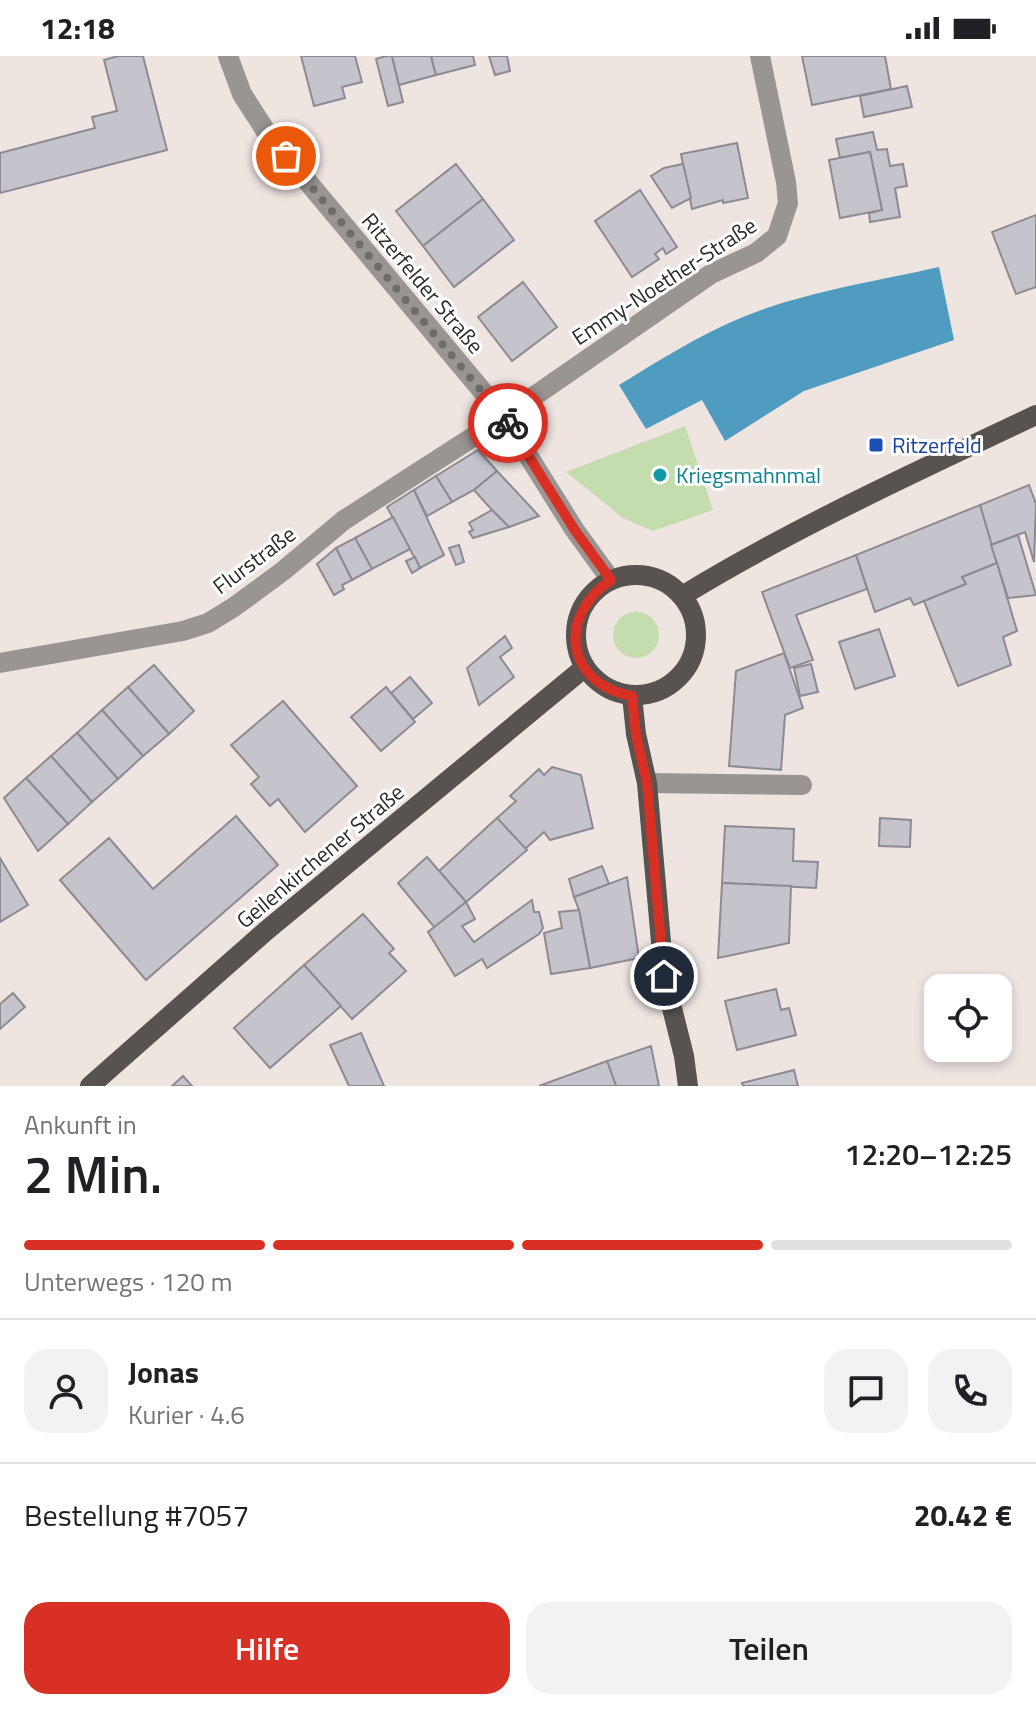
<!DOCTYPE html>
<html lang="de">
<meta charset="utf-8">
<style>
body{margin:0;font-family:"Titillium Web",sans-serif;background:#f2f2f2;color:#202124;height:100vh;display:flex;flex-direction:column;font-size:30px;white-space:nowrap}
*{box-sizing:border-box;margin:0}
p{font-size:26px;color:#757577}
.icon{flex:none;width:44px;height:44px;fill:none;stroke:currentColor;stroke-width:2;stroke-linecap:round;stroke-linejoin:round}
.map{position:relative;height:1030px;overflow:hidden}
.drawer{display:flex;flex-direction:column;background:#fff;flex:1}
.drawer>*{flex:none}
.tools{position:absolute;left:924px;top:918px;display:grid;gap:16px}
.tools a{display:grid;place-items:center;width:88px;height:88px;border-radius:16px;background:#fff;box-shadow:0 4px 12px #0003;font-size:40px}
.pin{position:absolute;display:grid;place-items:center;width:68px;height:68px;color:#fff;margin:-34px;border:4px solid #fff;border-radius:50%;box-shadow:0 2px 8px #0007}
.courier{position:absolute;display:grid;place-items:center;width:80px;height:80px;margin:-40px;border:6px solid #d93025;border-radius:50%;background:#fff;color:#222;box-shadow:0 2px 10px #0007}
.headline em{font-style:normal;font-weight:600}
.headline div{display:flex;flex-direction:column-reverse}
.headline{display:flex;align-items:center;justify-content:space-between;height:136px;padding:0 24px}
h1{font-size:52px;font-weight:600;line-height:60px}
.bar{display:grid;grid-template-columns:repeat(4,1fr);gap:12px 8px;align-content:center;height:96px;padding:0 24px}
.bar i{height:10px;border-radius:6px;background:#e0e0e0}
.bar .on{background:#d93025}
.bar p{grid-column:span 4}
.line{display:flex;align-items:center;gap:20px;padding:0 24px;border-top:2px solid #e0e0e0}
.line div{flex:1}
.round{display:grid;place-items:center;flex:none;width:84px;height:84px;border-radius:24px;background:#f2f2f2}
.action{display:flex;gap:16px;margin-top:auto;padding:16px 24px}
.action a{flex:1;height:92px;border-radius:24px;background:#d93025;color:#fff;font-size:32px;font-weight:600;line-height:92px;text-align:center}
.action a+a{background:#f2f2f2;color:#202124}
.status{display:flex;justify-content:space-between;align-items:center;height:56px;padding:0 40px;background:#fff;direction:ltr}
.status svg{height:22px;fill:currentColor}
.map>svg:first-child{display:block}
</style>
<div class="status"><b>12:18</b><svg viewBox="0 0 49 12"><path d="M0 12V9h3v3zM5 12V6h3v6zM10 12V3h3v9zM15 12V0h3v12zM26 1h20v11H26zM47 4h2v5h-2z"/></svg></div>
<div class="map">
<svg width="1036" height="1030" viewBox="0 0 1036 1030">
<rect width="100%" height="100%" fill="#eee5e1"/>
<g fill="#c5dcaf">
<path d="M685,370L713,454L653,475L623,462L566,416Z"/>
<circle cx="636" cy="579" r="23"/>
</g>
<path fill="#4f9cc0" d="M939,211L954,284L804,335L725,385L702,344L646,373L619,329C660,304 699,279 743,261C800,237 877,225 939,211Z"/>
<g fill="#c5c3cb" stroke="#8d8a92" stroke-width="2">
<path d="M118,0H143L167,94L0,137V97L95,72L92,61L117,55L104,4Z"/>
<path d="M301,0H355L362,26L342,31L345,42L314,50Z"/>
<path d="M386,0H392L403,46L388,50L376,3Z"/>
<path d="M392,0H431L436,19L399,29Z"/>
<path d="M431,0H473L475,9L436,19Z"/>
<path d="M489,0H507L510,15L495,19Z"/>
<path d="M802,0H885L891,33L812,49Z"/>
<path d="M907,30L912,51L864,61L860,40Z"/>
<path d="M873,76L877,94L887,93L890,110L903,108L907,130L895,132L900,161L870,166L869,157L882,154L870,96L840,102L836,83Z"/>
<path d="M737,87L748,142L723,147V144L692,153L681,98Z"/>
<path d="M870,96L882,154L840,162L829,104Z"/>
<path d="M456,108L483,143L423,190L396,155Z"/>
<path d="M683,108L691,142L672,152L651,120L664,112Z"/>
<path d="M640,134L677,191L666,198L663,192L655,198L659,203L632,221L595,165Z"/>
<path d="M483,143L514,184L454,231L423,190Z"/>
<path d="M1036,159V231L1016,238L992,176Z"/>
<path d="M523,226L557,271L512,305L478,261Z"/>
<path d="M478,394L497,415L474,434L452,446L436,420Z"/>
<path d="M497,415L539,460L509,471L492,454L474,434Z"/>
<path d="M436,420L452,446L427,460L414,434Z"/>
<path d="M1029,429L1036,448L1034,506L1025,476L991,489L980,449Z"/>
<path d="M414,434L444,499L420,512L387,451Z"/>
<path d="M980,449L997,507L962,521L966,528L924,545L914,549L910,542L875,556L856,499Z"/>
<path d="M492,454L509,471L473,482L469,476L473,474L469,467Z"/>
<path d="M393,461L410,493L372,513L355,482Z"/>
<path d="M1018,479L1036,539L1008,542L991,489Z"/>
<path d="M355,482L372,513L352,524L336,492Z"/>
<path d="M459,489L464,506L456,509L449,492Z"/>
<path d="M336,492L352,524L342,529L344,533L334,539L317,508Z"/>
<path d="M856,499L867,533L796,559L813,604L790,612L762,536Z"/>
<path d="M415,501L420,512L412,517L406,505Z"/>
<path d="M997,507L1017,575L1003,581L1011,609L958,630L924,545L966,528L962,521Z"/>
<path d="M879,573L895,620L855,633L839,586Z"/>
<path d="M505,580L512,592L500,601L514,621L479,649L467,612Z"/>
<path d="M784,597L803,652L785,659L781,714L729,710L736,615Z"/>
<path d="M811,608L818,636L800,640L794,612Z"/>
<path d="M154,609L194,655L169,678L128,631Z"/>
<path d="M410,621L432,647L413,663L391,637Z"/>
<path d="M128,631L169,678L143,700L102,654Z"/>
<path d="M386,631L415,666L381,695L351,661Z"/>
<path d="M283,645L357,730L305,776L278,743L270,750L251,728L259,721L231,689Z"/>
<path d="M102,654L143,700L118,723L77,677Z"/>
<path d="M77,677L118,723L92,746L51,700Z"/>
<path d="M51,700L92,746L68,768L26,722Z"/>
<path d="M552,711L581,719L593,772L550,784L544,776L525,793L497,762L516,745L510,740L539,713L544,719Z"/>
<path d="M26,722L68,768L38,795L4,742Z"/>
<path d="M236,760L278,809L146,924L60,824L109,782L153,833Z"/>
<path d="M497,762L527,794L466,846L439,815Z"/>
<path d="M880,762L911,764L910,791L879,790Z"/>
<path d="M725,770L794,773L793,805L818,806L816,832L722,827Z"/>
<path d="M427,801L466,846L435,872L398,827Z"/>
<path d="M0,802L28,849L0,866Z"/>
<path d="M602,810L609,828L574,841L569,823Z"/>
<path d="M627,821L639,902L590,912L579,854L574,841Z"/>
<path d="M722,827L791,830L789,887L718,902Z"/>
<path d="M532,844L534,856H539L543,872L539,878L487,912L482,903L455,920L428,876L466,846L475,863L462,870L474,886Z"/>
<path d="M579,854L590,912L551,918L544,877L562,872L559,856Z"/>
<path d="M363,858L394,893L389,897L406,915L352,963L304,909Z"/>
<path d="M304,909L341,950L270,1012L234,972Z"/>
<path d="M776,933L781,954L789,952L796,979L737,994L725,945Z"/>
<path d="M13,937L25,951L0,973V948Z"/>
<path d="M361,977L384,1030H349L330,989Z"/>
<path d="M651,990L659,1030H616L607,1005Z"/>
<path d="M607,1005L616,1030H539Z"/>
<path d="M794,1014L798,1030H743L742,1027Z"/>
<path d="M183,1020L192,1030H172Z"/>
</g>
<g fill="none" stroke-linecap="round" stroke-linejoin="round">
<g stroke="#989593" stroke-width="20">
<path d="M228,0L242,38L267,77L504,361L574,473L611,524"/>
<path d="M0,607L183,575L208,567L234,551L283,515L344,464L504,361L711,218L756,197L777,180L788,147L786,126L760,0"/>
<path d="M647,727L802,729"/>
</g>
<g stroke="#58534e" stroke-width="20">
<circle cx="636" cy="579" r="60"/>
<path d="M682,540C795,471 916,416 1036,359"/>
<path d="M632,640L636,678L647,727L664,920L684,1000L688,1030"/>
<path d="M90,1030L267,874L584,612"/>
</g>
</g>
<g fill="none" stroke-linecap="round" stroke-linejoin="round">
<path stroke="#716b69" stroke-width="8" stroke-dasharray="0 14.4" d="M286,100L508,367"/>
<path stroke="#d93025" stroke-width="10" d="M508,367L574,473L611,524C557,560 565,628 632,640L636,678L647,727L664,920"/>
</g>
<rect fill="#1a4fb4" stroke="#fff" stroke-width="3" x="868" y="381" width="16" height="16" rx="4"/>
<circle fill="#0f9aa8" stroke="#fff" stroke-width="3" cx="660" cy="419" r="8"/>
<g text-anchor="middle" stroke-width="6" stroke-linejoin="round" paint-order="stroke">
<g font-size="22" fill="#2d2a28" stroke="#fff">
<text transform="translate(664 225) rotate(-33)" y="8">Emmy-Noether-Straße</text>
<text transform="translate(423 227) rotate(50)" y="8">Ritzerfelder Straße</text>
<text transform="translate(254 504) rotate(-37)" y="8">Flurstraße</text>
<text transform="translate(320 800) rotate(-40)" y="8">Geilenkirchener Straße</text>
</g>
<g font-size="22" fill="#164399" stroke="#fff" text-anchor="start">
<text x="892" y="397">Ritzerfeld</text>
</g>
<g font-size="22" fill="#0d838f" stroke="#fff" text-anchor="start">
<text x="676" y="427">Kriegsmahnmal</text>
</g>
</g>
</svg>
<div class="tools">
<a><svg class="icon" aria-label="locate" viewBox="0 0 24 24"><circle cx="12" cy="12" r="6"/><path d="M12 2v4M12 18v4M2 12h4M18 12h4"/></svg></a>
</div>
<div class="pin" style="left:286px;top:100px;background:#ea580c"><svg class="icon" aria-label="bag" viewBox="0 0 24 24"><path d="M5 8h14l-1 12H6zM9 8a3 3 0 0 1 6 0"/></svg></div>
<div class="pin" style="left:664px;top:920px;background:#1f2937"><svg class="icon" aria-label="home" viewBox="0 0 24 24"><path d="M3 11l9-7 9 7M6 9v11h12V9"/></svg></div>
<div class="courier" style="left:508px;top:367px"><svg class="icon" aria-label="bike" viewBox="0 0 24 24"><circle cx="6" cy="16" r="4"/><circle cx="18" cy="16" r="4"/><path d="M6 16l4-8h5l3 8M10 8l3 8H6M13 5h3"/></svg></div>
</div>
<section class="drawer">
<div class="headline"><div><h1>2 Min.</h1><p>Ankunft in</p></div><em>12:20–12:25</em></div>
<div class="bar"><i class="on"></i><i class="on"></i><i class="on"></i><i></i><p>Unterwegs · 120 m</p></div>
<div class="line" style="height:144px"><a class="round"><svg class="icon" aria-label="person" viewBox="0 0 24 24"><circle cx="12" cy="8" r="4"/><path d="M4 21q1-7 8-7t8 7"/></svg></a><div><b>Jonas</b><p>Kurier · 4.6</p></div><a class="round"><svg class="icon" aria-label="chat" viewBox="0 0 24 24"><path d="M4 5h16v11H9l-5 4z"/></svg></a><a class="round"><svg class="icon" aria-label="phone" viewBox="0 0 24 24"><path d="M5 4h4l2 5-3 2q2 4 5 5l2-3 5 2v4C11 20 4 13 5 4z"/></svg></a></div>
<div class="line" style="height:104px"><div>Bestellung #7057</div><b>20.42 €</b></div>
<div class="action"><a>Hilfe</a><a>Teilen</a></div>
</section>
